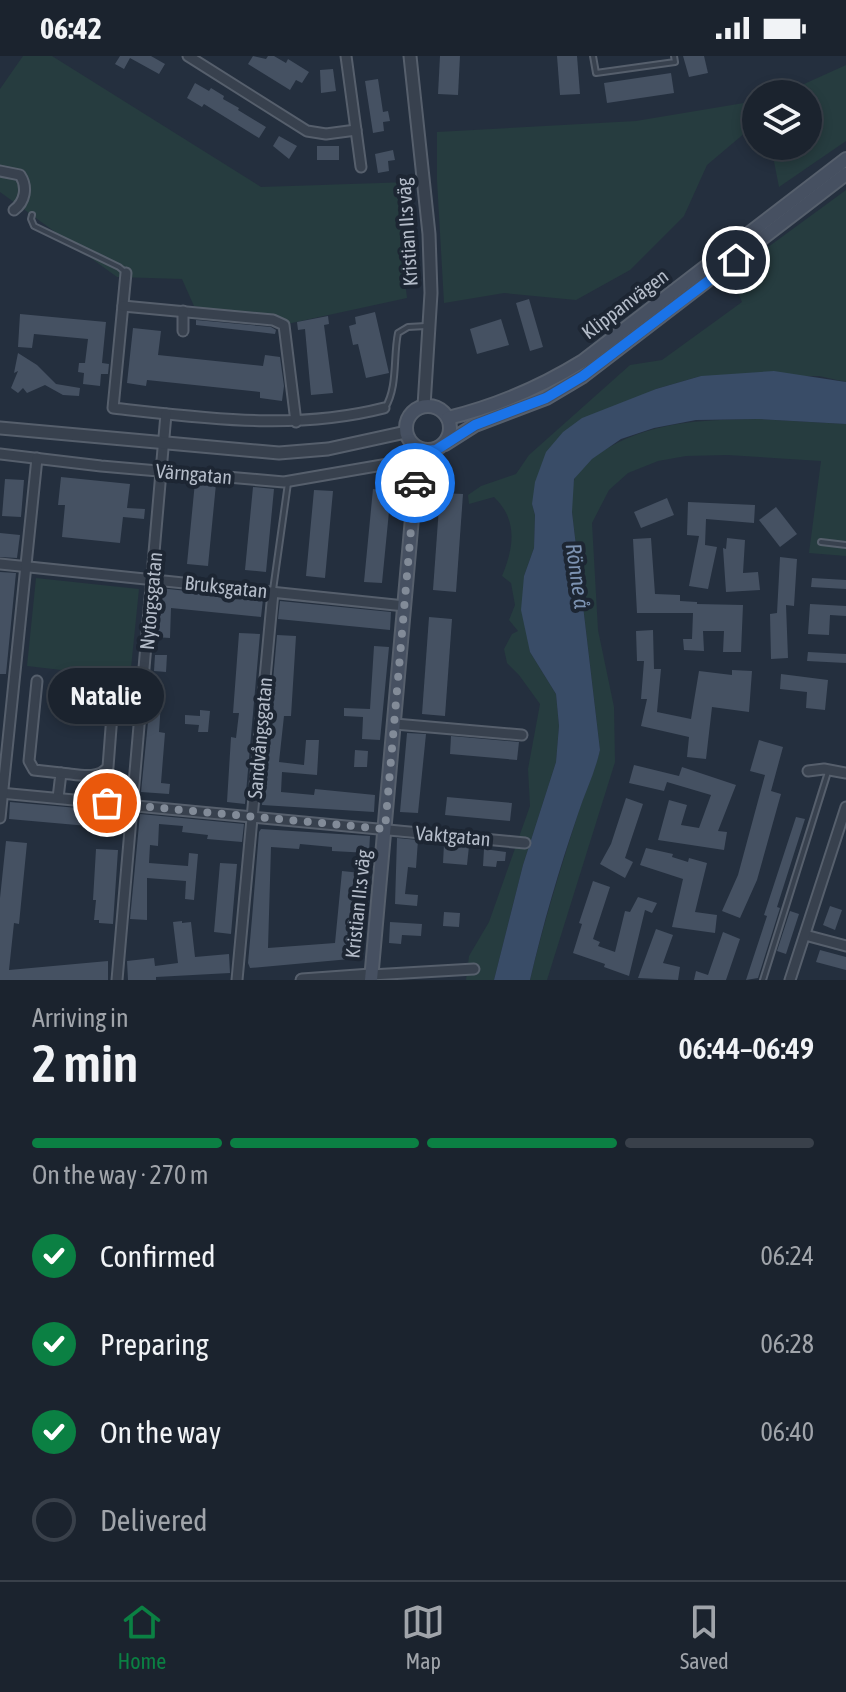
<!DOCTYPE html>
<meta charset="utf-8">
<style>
body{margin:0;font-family:"Asap Condensed",sans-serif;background:#242b36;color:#f1f3f6;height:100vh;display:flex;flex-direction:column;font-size:30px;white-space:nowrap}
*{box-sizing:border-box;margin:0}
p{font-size:26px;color:#a0a4aa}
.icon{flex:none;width:44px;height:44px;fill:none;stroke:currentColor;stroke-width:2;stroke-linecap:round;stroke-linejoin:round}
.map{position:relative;height:924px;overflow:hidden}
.panel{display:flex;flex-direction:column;background:#1b232e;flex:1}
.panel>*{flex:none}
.buttons{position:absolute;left:742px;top:24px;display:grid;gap:16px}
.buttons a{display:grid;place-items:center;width:80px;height:80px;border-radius:50%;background:#1b232e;box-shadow:0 4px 12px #0003,0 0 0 2px #39404a;font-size:40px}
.pin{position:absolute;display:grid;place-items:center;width:68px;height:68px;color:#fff;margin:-34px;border:4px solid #fff;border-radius:50%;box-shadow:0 2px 8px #0007}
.courier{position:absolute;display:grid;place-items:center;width:80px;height:80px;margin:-40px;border:6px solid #1a73e8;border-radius:50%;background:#fff;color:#222;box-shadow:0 2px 10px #0007}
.bubble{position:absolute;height:56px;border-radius:28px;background:#1b232e;box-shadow:0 4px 12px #0003,0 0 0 2px #39404a;font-size:26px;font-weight:600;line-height:56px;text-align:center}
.head em{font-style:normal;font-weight:600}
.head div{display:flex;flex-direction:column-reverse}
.head{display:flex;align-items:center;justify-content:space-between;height:136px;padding:0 32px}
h1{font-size:52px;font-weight:600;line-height:60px}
.bar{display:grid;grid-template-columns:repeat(4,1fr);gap:12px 8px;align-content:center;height:96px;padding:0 32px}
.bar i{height:10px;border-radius:6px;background:#39404a}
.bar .current{background:#0b8043}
.bar p{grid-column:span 4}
ol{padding:0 32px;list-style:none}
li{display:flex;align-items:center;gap:24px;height:88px}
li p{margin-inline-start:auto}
li .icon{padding:8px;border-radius:50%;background:#0b8043;color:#fff;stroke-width:4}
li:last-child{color:#a0a4aa}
li i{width:44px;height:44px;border:4px solid #39404a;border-radius:50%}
.status{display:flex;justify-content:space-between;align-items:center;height:56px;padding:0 40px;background:#1b232e;direction:ltr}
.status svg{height:22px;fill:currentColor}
.tabs{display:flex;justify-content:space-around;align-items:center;height:112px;border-top:2px solid #39404a;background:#1b232e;font-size:22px;color:#a0a4aa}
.tabs a{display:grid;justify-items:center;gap:4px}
.tabs .current{color:#0b8043}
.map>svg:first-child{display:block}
</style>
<div class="status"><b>06:42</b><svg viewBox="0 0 49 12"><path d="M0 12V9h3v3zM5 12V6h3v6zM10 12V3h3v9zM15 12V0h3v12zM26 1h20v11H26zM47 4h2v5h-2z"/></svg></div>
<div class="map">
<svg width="846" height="924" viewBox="0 0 846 924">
<rect width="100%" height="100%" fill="#242f3e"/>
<g fill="#263c3f">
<path d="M23,0H52L261,131L410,126L412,155L400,183L407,242L287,268L194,250L182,223L117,221L0,136V33Z"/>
<path d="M846,9V85L779,131L771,90H808V38H782Z"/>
<path d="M756,45V77L746,76L707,109L684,160L630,214L576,244L504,237L444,247L437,124V76L636,65Z"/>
<path d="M846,134V326L819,320H701L656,333L633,344L532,448L535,459L534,492L524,520L530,596L556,638L559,670L556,706L523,809L494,924H466L469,900L489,866L530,750L528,713L540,648L519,619L507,607L504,593L512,578L518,575L509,564L515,549L511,527L502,520C514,491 518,464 494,441L469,448L468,439L481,430L516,418L529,399L630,309L662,304L742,246L734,227L756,200Z"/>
<path d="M758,363L846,368V500L809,497L821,405L727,399L686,400L658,405L628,417L609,434L592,467L598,574L614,651L615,706L547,924H530C543,870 559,817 576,764C583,740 594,719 600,694L572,456C572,446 571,434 574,425C576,415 590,404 598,398C649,365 698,364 758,363Z"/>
<path d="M36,522L139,533L130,622L27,610Z"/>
</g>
<path fill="#394c67" d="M774,315L846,326V368L758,363L696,364L654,372L621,383L592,403L574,423L572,456L600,694C595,717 585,736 578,758C559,813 543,868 530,924H494L523,809L556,706L559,670L556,638L530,596L521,554L524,520L534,492L535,459L532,448L535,426L546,396L563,376L582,362L656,333L701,320Z"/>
<g fill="#455162">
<path d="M120,0H151L165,8L159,18L130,2L124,13L115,8Z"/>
<path d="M253,0L266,3L268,0H274L286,7L288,3L309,16L302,27L296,24L290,34L248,8Z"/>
<path d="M440,0H460L458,39L438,38Z"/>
<path d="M557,0H577L580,38L560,39Z"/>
<path d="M683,0H704L708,17L689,21Z"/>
<path d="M333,13L336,35L321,37L320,14Z"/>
<path d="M671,17L674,37L607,47L604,27Z"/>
<path d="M378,23L383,56L388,55L390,65L383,66L384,75L373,77L365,25Z"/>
<path d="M195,27L209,35L211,32L224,40L223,43L239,52L238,54L266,71L259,82L204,48L202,51L187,42Z"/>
<path d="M279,80L297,90L289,103L273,90Z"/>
<rect x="317" y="90" width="22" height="14"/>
<path d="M393,94L395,104L388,105L389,115L378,117L375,98Z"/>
<path d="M529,243L543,291L530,295L516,247Z"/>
<path d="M375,256L389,317L366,322L358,288L353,289L349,270L356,268L355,261Z"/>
<path d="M20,258L106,266L102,307L109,308L108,318H101L100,330L83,328L84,317L78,316L79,307H85L88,283L34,278L32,292L18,291Z"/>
<path d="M328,260L329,268L324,269L333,337L311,339L305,273L298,274L297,266Z"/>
<path d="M501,263L509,289L477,298L470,273Z"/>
<path d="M196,264L271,271L276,274L275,278L196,269Z"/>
<path d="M133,272L161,275L158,299L263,310L265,299L280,301L284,330L282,345L260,342V336L147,324L146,330L127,327Z"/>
<path d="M18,297L37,309L56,328L80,332L79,340L63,339L45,329L27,337L23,332L18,337L11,332L18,315L14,317Z"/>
<path d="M61,421L130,428L127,452L145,453L144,463L123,461L120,487L62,481L65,449H58Z"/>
<path d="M5,423L24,424L21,461L2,460Z"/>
<path d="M195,426L216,428L208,510L187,508Z"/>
<path d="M253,431L274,433L266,516L245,514Z"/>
<path d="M373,433L391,435L382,527L364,526Z"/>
<path d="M314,434L333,435L325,522L306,520Z"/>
<path d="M440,437L463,438L456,536L433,534Z"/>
<path d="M667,442L674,459L641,472L634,456Z"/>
<path d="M688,446L755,449L754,467L706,463L705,489L717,491L708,533L689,530L699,480L687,479Z"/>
<path d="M776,451L797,478L780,491L759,464Z"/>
<path d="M0,477L20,479L17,502L0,501Z"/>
<path d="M651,482L655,538L680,539V545L697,546V548L743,549L741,596H723L724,575H703L704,595L684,594L683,583H692L693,557H637L633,483Z"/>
<path d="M727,482L745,484L743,517L758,516L760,534L726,536L723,492L726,493Z"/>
<path d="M780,501L797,503L794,550L786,549L788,602L771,603L770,558L777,557Z"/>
<path d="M0,516L16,517L6,618H0Z"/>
<path d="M812,522L846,524V533L811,531Z"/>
<path d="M159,532L263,543L261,561L171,552L170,582L155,581Z"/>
<path d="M280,545L391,556L390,574L278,563Z"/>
<path d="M810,548L846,550V560L830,559L829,579L808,578Z"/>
<path d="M429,561L452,563L445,660L422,658Z"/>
<path d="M653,574L654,613H661L657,656L691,663L699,615L732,619V614L752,615L749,656L712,651L706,703L687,701L689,681L641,670L647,643H641L644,605H637L636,575Z"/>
<path d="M239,577L260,578L245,748L227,746L231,681L236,682L239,657H233Z"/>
<path d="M277,579L296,580L291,660H284L279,706L304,709L306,684H319L317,719L282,716L281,736L314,739L315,733L375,739L374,756L262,749Z"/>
<path d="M374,590L389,591L380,684L362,683L363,661L344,660V652L370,653Z"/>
<path d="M808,596L846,598V607L807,605Z"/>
<path d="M155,599H167L166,616L154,615Z"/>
<path d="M781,618L828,624L825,654L806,652L807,636L780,633Z"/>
<path d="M150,646H161L159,676L165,677L161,727L170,728L169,738L141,736Z"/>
<path d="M200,654L210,655L208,676H198L199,669L185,668V659L200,660Z"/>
<path d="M407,677L426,678L418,757L400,756Z"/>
<path d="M451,680L519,686L517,704L450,698Z"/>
<path d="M759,684L783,691L771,735L781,738L757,824L740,862L722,855L738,819L765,719L750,715Z"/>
<path d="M355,694L368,695L367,711H354Z"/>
<path d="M634,709L679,720L682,711L736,729L718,775L727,776L724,794L658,784L669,744L687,749L681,769L699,772L711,739L667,726L664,735L629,727Z"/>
<path d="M447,741L512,747L510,765L445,759Z"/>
<path d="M626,742L643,748L625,802L633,806L625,822L600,808L611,788Z"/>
<path d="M10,746L123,756L122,773L9,763Z"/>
<path d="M140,758L244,768L242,786L207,783L208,779L182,776L183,770L159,768L158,790L150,789L149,807L188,810L189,797L198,798L194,844L185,843L186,825L147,822V864L130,863Z"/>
<path d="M796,761L805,763L777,851L780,852L758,922L746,924L767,860L764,859Z"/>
<path d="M261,773L370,780L369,797L332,795V791L300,788L299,793L271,791L268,892L335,887L342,815L361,817L354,898L350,903L250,912L248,907L252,862L259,776Z"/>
<path d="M397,782L418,784L416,812L408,811L405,838L418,839L417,850L395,848Z"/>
<path d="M6,785L27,787L19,868L14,867L9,914L108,905V924H0V842Z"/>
<path d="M444,788L469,790L467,809L443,807Z"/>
<path d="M646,792L673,798L672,801L688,806L689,802L707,807L695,856L717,859L715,877L672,871L683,823L640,809Z"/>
<path d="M96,793L118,794L113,868L99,867V864H94L96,844H93Z"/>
<path d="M484,793L506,796L505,805H497L496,811L483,810Z"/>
<path d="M220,807L237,808L231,878L214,876Z"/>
<path d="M593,825L610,831L593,883L600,886L598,890L615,896L625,855L630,856L638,841L657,847L652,857L645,854L629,920L604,911L605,908L573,897L582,868L579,867Z"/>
<path d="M830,850L842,854L835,874L823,869Z"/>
<path d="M790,855L799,858L786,898L777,895Z"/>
<path d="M444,856L460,857L459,871L443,870Z"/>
<path d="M182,865V867L191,866L195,901L229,898L230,917L156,921V924H128L127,905L154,902L155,910L178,907L173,866Z"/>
<path d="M390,866L422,868L421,880L402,879L401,888L389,887Z"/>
<path d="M656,873L673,879L663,907L680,911L678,924L638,922Z"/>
<path d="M723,876L740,883L726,924H694L696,915L708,919Z"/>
<path d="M820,894L846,901V914L816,906Z"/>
</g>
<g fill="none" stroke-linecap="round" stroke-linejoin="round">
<g stroke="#565f6c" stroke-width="8">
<g id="service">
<path d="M593,0L596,17L675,6L674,0"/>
<path d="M32,159L31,163L34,170L119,211L125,216"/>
<path d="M385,352C398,331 393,301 398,277L408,271L426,270"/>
<path d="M821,486L846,489"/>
<path d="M273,534L288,427"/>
<path d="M763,924L828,716"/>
</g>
</g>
<g stroke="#565f6c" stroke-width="13">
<g id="minor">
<path d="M188,0L307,75L326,78L356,74"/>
<path d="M346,0L361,111"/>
<path d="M0,115L20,119C28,131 25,146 14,154"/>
<path d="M126,217L113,352C204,362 294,375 384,352"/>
<path d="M123,250L273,264L284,269L296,366"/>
<path d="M183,255V275"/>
<path d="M0,398L101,410L284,426L388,408"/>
<path d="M0,508L405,550"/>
<path d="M37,625L29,705L34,714L61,717L58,742"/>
<path d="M395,668L522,679"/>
<path d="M808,715L824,713L846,717"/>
<path d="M61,717C76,718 98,725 108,711L114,633"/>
<path d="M0,737L525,787"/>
<path d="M0,762L37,402"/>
<path d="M805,879L846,890"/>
<path d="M371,919L474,913"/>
<path d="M117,924L166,358"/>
<path d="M237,924L273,536"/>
<path d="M790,924L846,751"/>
</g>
</g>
<g stroke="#565f6c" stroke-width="15">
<g id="tertiary">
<path d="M410,0L429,178L431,237L424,350"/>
<path d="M0,372L279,397L328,393L406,376"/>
<path d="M302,924L371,919"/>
</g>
</g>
<g stroke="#565f6c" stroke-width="16">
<g id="secondary">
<circle cx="428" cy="372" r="22"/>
<path d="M448,362C497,350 541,331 583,305L846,103"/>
<path d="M445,388L475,369L546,342L583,320L846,118"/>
<path d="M371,924L415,428L424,395"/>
</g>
</g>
<use href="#service" stroke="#38414e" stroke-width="4"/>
<use href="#minor" stroke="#38414e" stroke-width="9"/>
<use href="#tertiary" stroke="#38414e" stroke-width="11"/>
<use href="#secondary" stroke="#465061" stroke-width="12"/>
</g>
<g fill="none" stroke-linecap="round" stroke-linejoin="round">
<path stroke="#828b98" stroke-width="8" stroke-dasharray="0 14.4" d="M107,747L385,773L415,427"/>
<path stroke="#1a73e8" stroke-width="10" d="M415,427L424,395L436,394L475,369L546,342L583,320L736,204"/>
</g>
<g text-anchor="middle" stroke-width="8" stroke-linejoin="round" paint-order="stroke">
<g font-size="20" fill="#b4bcc9" stroke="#1d2633">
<text transform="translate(407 176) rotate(-94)" y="7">Kristian II:s väg</text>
<text transform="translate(625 248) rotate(-37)" y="7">Klippanvägen</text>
<text transform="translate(194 418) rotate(5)" y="7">Värngatan</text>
<text transform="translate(226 531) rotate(6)" y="7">Bruksgatan</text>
<text transform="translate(151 545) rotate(-85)" y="7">Nytorgsgatan</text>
<text transform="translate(260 682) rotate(-85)" y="7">Sandvångsgatan</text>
<text transform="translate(453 780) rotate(5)" y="7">Vaktgatan</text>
<text transform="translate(358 848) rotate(-84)" y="7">Kristian II:s väg</text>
</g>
<g font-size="22" font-style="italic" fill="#7c92b1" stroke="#1d2633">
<text transform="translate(578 520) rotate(82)" y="8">Rönne å</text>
</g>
</g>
</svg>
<div class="buttons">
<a><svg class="icon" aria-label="layers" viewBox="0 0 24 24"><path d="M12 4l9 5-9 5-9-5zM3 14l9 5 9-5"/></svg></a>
</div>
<div class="pin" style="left:107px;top:747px;background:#ea580c"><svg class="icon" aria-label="bag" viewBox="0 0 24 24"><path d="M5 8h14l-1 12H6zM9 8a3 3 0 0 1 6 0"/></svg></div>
<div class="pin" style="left:736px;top:204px;background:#1f2937"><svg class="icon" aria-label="home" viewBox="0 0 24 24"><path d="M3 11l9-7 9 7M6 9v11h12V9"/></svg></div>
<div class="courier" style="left:415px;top:427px"><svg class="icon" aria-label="car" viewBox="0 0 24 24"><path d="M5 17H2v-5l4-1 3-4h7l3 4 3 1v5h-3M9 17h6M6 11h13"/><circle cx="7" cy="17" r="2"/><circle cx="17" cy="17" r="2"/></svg></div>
<div class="bubble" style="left:48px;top:612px;width:116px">Natalie</div>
</div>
<section class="panel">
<div class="head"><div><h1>2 min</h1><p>Arriving in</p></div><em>06:44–06:49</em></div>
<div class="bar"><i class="current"></i><i class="current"></i><i class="current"></i><i></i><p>On the way · 270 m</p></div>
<ol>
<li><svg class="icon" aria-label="check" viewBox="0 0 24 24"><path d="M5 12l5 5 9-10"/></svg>Confirmed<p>06:24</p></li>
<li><svg class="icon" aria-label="check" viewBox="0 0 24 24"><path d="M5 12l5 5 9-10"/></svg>Preparing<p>06:28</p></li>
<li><svg class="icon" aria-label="check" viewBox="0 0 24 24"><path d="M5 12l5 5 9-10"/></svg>On the way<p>06:40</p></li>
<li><i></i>Delivered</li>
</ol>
</section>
<nav class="tabs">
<a class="current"><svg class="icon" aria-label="home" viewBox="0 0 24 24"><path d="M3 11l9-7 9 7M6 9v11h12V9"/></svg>Home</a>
<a><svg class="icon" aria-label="map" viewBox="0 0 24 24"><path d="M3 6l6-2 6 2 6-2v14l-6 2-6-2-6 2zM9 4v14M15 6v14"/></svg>Map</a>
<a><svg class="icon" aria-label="saved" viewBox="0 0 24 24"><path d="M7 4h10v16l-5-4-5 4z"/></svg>Saved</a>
</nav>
